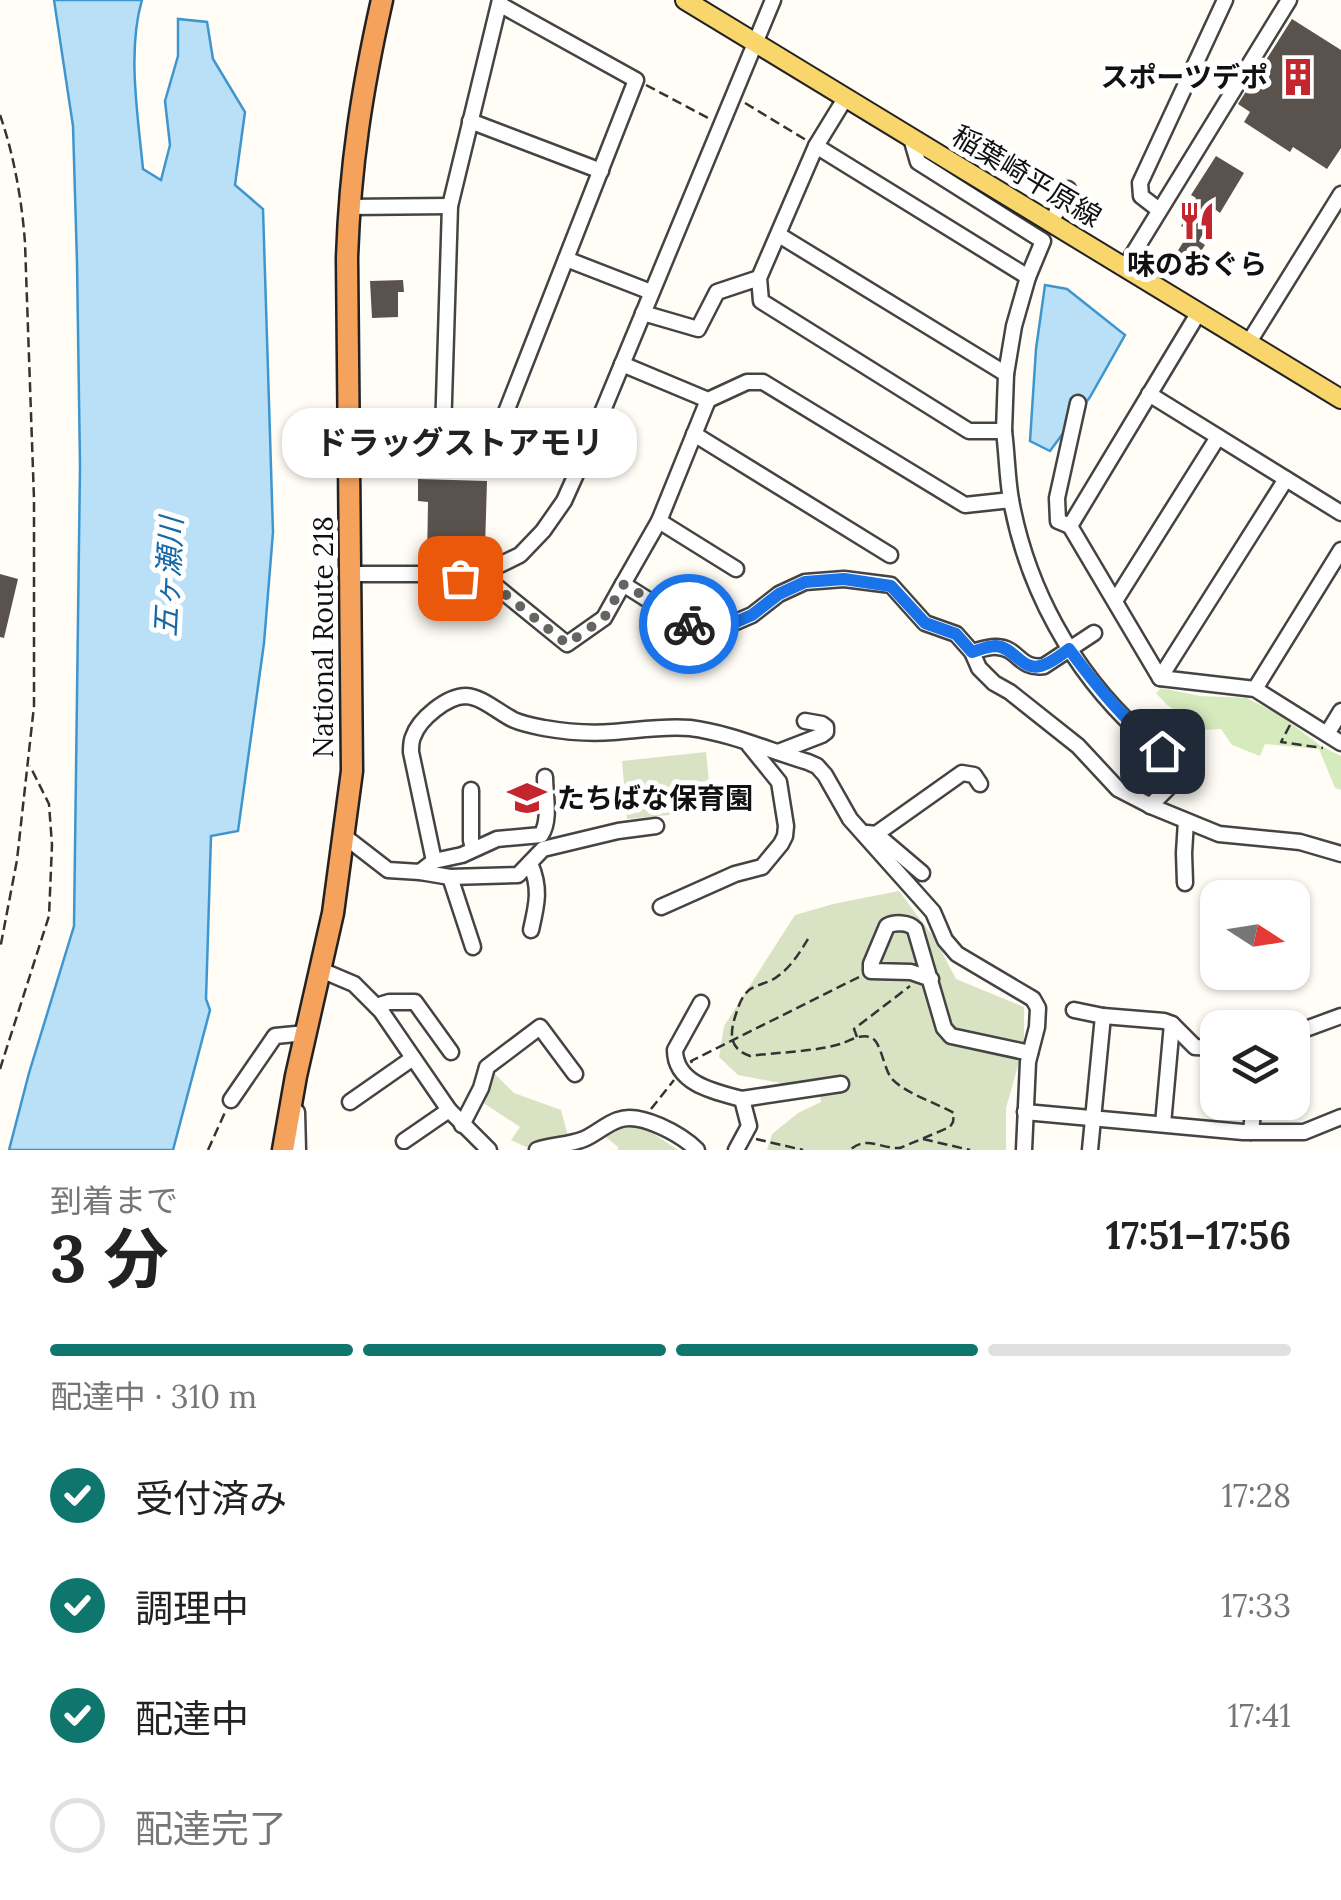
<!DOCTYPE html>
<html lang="ja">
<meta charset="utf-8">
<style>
body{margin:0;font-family:Lora,"Noto Sans JP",serif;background:#f2f2f2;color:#222;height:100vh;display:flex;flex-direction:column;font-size:38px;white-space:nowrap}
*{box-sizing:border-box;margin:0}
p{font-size:32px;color:#767676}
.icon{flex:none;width:55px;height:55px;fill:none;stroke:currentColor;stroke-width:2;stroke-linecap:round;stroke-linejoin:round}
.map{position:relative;height:1150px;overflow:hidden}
.side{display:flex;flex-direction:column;background:#fff;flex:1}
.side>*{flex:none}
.needle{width:65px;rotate:102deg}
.tools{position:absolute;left:1200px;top:880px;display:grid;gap:20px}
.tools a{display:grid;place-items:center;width:110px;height:110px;border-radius:20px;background:#fff;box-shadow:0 2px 8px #0004;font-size:50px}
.pin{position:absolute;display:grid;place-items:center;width:85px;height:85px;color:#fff;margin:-42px;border-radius:20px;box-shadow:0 5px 15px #0006}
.courier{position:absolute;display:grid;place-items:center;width:100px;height:100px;margin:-50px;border:8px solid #1a73e8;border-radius:50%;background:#fff;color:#222;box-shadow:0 2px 12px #0007}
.bubble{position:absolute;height:70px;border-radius:30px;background:#fff;box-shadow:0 2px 8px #0004;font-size:32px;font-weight:700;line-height:70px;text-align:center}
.summary em{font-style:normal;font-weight:700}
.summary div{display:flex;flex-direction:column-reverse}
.summary{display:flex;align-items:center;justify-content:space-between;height:170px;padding:0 50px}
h1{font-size:65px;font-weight:700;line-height:75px}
.bar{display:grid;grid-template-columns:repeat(4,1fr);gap:15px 10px;align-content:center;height:120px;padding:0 50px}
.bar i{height:12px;border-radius:8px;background:#e0e0e0}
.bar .active{background:#0f766e}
.bar p{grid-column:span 4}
ol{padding:0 50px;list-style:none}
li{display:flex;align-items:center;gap:30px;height:110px}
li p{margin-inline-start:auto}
li .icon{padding:10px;border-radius:50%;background:#0f766e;color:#fff;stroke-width:4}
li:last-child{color:#767676}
li i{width:55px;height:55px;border:5px solid #e0e0e0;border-radius:50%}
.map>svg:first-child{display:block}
</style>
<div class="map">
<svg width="1341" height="1150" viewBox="0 0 1341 1150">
<rect width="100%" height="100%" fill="#fffdf5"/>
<path fill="#d5ebbd" d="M1161,688L1200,696L1247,698L1280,715L1321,746L1341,756V790L1335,788L1319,749L1265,744L1260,756L1232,745L1221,729L1202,730L1166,704L1156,693Z"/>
<g fill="#d9e3c4">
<path d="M706,752L712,811L627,819L622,761Z"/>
<path d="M899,891L935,939L956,979L1024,1007V1045L1006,1108V1150H767L772,1134L798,1113L821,1102L818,1082L780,1083L738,1075L719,1057L724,1026L795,915L833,904Z"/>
<path d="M493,1072L514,1093L561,1110L568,1136L526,1147L511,1140L520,1127L479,1100Z"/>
<path d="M627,1125L648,1130L678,1150H618V1147L606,1137Z"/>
</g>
<g fill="#b9e0f7" stroke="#3f96cf" stroke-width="2.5">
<path d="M54,0H142C127,50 138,117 143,169L161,180L170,145L165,101L178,56V19L207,22L213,59L245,112L235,185L263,209L273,532L264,643L238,831L211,836L206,999L210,1010L173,1150H9L29,1073L74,926L80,466L77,262L73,126Z"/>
<path d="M1045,285L1067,289L1125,335L1090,397L1050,451L1030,441L1036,349Z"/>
</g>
<g fill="#5a524d">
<path d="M1292,19L1341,50V148L1327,169L1293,147L1290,152L1244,122L1250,112L1238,104Z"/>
<path d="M1216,156L1244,173L1220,213L1216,210L1199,241L1205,245L1191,267L1174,257L1190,231L1181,226L1196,198L1191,195Z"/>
<path d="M403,280L404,292H398V317L372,318L370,281Z"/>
<path d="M418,479L487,481L485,548L427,563L428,502L418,501Z"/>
<path d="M0,574L18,579L4,638L0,637Z"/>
</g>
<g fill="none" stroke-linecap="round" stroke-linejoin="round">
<g stroke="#444" stroke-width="19">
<g id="minor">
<path d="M499,4L636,80L486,463L442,465L450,206L500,0"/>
<path d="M470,121L601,171"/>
<path d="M911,138L918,162L1043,241L1028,277"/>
<path d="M816,146L846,97"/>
<path d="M348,207L450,206"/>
<path d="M1159,210L1141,196L1140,183L1225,0"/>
<path d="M1056,213L1068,189"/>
<path d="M779,235L1006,374"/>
<path d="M566,259L651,292"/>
<path d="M1125,267L1289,0"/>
<path d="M1199,312L1070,526L1160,678L1255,689L1341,743"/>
<path d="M643,313L698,329L717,292L759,278L816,146L1028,277L1014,326L1006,374L1004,431H969L761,301L759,278"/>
<path d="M1249,342L1341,194"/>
<path d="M622,364L708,400L747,382H763L965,505L1011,500"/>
<path d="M1149,394L1341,513"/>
<path d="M1004,431C1007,454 1007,477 1011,500C1027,588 1072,670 1138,731C1153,745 1170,757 1186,770L1150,806"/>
<path d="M694,434L890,555"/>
<path d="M659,521L736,569"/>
<path d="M1070,526L1058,521L1057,498L1078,403"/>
<path d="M350,574H419L459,578L481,574L520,555L543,531L564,501L582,461L773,0"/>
<path d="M481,574L567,644L604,618L623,584L680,620L705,630L722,628L752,615L779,594L805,582L844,579L891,585L925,623L956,634L972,652L979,668L994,683L1010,692L1078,746L1118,789L1153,807L1219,834L1300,842L1341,854"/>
<path d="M623,584L659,521L708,400"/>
<path d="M1115,601L1218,437"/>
<path d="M972,652C980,650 989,646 997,647C1019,648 1019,670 1044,666L1094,633"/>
<path d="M1160,678L1286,479"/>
<path d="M1255,689L1341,550"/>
<path d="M1327,734L1341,711"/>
<path d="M778,752L822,735L826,732V727L822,724L805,721"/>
<path d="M471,790V840L473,849"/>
<path d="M867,833L876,834L922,873"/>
<path d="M876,834L962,773L974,775L980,784"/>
<path d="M344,836L388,870L420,872L434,861L411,752C411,747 411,741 413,737C419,719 447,696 466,696C483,697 499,713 514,720C523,724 534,726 544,728C567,732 590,734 613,732C639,730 663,726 690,728C730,733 770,751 808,762L817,766L825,775L850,819L933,912L945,940L957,954L1033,999L1038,1008L1037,1027L1028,1062L1024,1150"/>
<path d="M434,861L462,855L497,839L541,835C551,820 545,795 545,777"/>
<path d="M530,863C541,888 537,904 531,930"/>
<path d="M420,872L450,877L518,875L543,849L618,831L656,826"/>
<path d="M450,877L473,947"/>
<path d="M1185,883L1184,853L1186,821"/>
<path d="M661,907L735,874L762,867L781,844L785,836L786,826L779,782L749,745"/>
<path d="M321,970L354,984L381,1011L449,1110L489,1150"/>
<path d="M931,979L911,972L871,971V964L887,926C894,922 909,922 915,929L944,1028L951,1036L1030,1053"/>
<path d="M701,1003L675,1050C675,1084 715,1092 742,1099L749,1126L736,1150"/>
<path d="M376,1006L389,1002H415L451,1052"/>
<path d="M1074,1010L1103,1016L1164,1021L1172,1024L1195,1047L1218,1048"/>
<path d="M1292,1034L1341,1016"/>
<path d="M742,1099L841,1084"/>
<path d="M231,1100L275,1036L306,1033"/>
<path d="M350,1102L413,1058"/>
<path d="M297,1112L298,1150"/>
<path d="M1025,1112L1243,1132H1304L1341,1117"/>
<path d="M1163,1124L1172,1024"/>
<path d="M462,1125L481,1088L487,1067L540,1027L575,1074"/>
<path d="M1251,1132L1254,1102"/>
<path d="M404,1141L449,1110"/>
<path d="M537,1150C552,1145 569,1145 584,1139C596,1134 606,1124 618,1120C640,1111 682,1135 697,1150"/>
<path d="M1090,1150L1103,1016"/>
</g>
</g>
<g stroke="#222" stroke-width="22">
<path id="major" d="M685,0L1341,399"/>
</g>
<g stroke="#222" stroke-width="25">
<path id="highway" d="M283,1150L296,1076L333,913L352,771L347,258C350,166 362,89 382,0"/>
</g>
<g stroke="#333" stroke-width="2.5" stroke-dasharray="10 5" stroke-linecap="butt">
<path d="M646,85L710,119"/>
<path d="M745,103L806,140"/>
<path d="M0,115C14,155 22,201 25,243L34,499V706L17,860L0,949"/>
<path d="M511,432L568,455"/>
<path d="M1290,725L1281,742L1323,748"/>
<path d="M808,939C800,952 791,967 778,976C770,983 757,984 749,990C743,995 739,1004 737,1011C730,1031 727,1048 750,1056C777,1052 817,1052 843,1043C851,1040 863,1033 872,1038C881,1042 884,1070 892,1079C905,1093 936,1103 954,1113L953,1122L950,1127L900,1148C881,1149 866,1135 850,1150"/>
<path d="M857,1037L854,1029L910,986"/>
<path d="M692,1063L691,1061L861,976"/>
<path d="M0,1069L49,916L52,845L49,804L30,766"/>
<path d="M651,1109L674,1080"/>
<path d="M756,1139L803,1150"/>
<path d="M923,1139L970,1150"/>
<path d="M208,1150L226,1110"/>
</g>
<use href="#minor" stroke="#fff" stroke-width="14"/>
<use href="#major" stroke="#f9d66b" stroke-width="18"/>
<use href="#highway" stroke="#f5a25d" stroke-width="20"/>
</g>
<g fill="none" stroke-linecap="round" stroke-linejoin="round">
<path stroke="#646461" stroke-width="10" stroke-dasharray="0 18" d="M460,578L480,574L567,644L604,618L624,584L689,624"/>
<path stroke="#1a73e8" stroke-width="12" d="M689,624L705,630L722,628L752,615L779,594L805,582L844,579L891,586L925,623L956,634L972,652C979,650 988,646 996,646C1014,647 1022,671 1040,666C1050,664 1061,655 1069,649C1097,687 1125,721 1162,751"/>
</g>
<defs>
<g id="building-bare" transform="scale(3)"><path d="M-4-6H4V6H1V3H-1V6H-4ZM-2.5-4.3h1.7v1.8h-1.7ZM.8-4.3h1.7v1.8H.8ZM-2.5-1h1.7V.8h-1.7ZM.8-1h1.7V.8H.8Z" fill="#c4262e" stroke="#fff" stroke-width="2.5" paint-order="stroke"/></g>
<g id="restaurant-bare" transform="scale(3)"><path d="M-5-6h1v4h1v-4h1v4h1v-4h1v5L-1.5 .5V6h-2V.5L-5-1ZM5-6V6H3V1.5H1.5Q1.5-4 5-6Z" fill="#c4262e" stroke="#fff" stroke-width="2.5" paint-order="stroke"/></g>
<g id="school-bare" transform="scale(3)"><path d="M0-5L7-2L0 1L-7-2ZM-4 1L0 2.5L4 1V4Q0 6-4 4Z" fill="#c4262e" stroke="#fff" stroke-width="2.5" paint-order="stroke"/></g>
</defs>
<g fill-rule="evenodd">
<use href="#building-bare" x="1298" y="77"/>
<use href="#restaurant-bare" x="1197" y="221"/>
<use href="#school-bare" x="527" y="798"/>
</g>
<g text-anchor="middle" stroke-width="10" stroke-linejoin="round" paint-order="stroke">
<g font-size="28" font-weight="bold" fill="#111" stroke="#fff" text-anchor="end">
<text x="1268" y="87">スポーツデポ</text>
<text x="1197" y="274" text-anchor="middle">味のおぐら</text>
<text x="557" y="808" text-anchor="start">たちばな保育園</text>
</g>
<g font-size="28" fill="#111" stroke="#fff">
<text transform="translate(1027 176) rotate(31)" y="10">稲葉崎平原線</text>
<text transform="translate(323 637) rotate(-90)" y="10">National Route 218</text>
</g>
<g font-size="30" font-style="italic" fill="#1768a6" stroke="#fff">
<text transform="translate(169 577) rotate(-87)" y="10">五ヶ瀬川</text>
</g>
</g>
</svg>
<div class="tools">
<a><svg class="needle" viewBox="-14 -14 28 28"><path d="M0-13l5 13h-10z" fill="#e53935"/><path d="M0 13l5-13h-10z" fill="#767676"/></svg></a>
<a><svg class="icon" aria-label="layers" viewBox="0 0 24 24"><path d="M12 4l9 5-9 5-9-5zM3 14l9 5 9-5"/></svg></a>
</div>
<div class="pin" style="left:460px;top:578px;background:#ea580c"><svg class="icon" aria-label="bag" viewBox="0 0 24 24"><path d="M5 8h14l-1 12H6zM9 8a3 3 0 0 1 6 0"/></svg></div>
<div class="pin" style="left:1162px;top:751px;background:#1f2937"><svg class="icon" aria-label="home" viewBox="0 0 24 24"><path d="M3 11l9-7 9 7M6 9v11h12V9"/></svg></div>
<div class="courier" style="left:689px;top:624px"><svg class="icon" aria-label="bike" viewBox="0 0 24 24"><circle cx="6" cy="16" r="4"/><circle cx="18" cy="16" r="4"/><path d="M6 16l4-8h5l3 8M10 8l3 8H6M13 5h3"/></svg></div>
<div class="bubble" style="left:282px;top:408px;width:355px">ドラッグストアモリ</div>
</div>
<section class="side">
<div class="summary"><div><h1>3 分</h1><p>到着まで</p></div><em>17:51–17:56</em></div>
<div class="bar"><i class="active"></i><i class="active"></i><i class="active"></i><i></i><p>配達中 · 310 m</p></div>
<ol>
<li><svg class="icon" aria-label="check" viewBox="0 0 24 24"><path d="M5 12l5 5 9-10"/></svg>受付済み<p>17:28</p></li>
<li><svg class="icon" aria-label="check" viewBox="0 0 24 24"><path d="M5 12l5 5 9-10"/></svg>調理中<p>17:33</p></li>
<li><svg class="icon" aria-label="check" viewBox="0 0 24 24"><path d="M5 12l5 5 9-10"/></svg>配達中<p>17:41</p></li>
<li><i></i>配達完了</li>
</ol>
</section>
